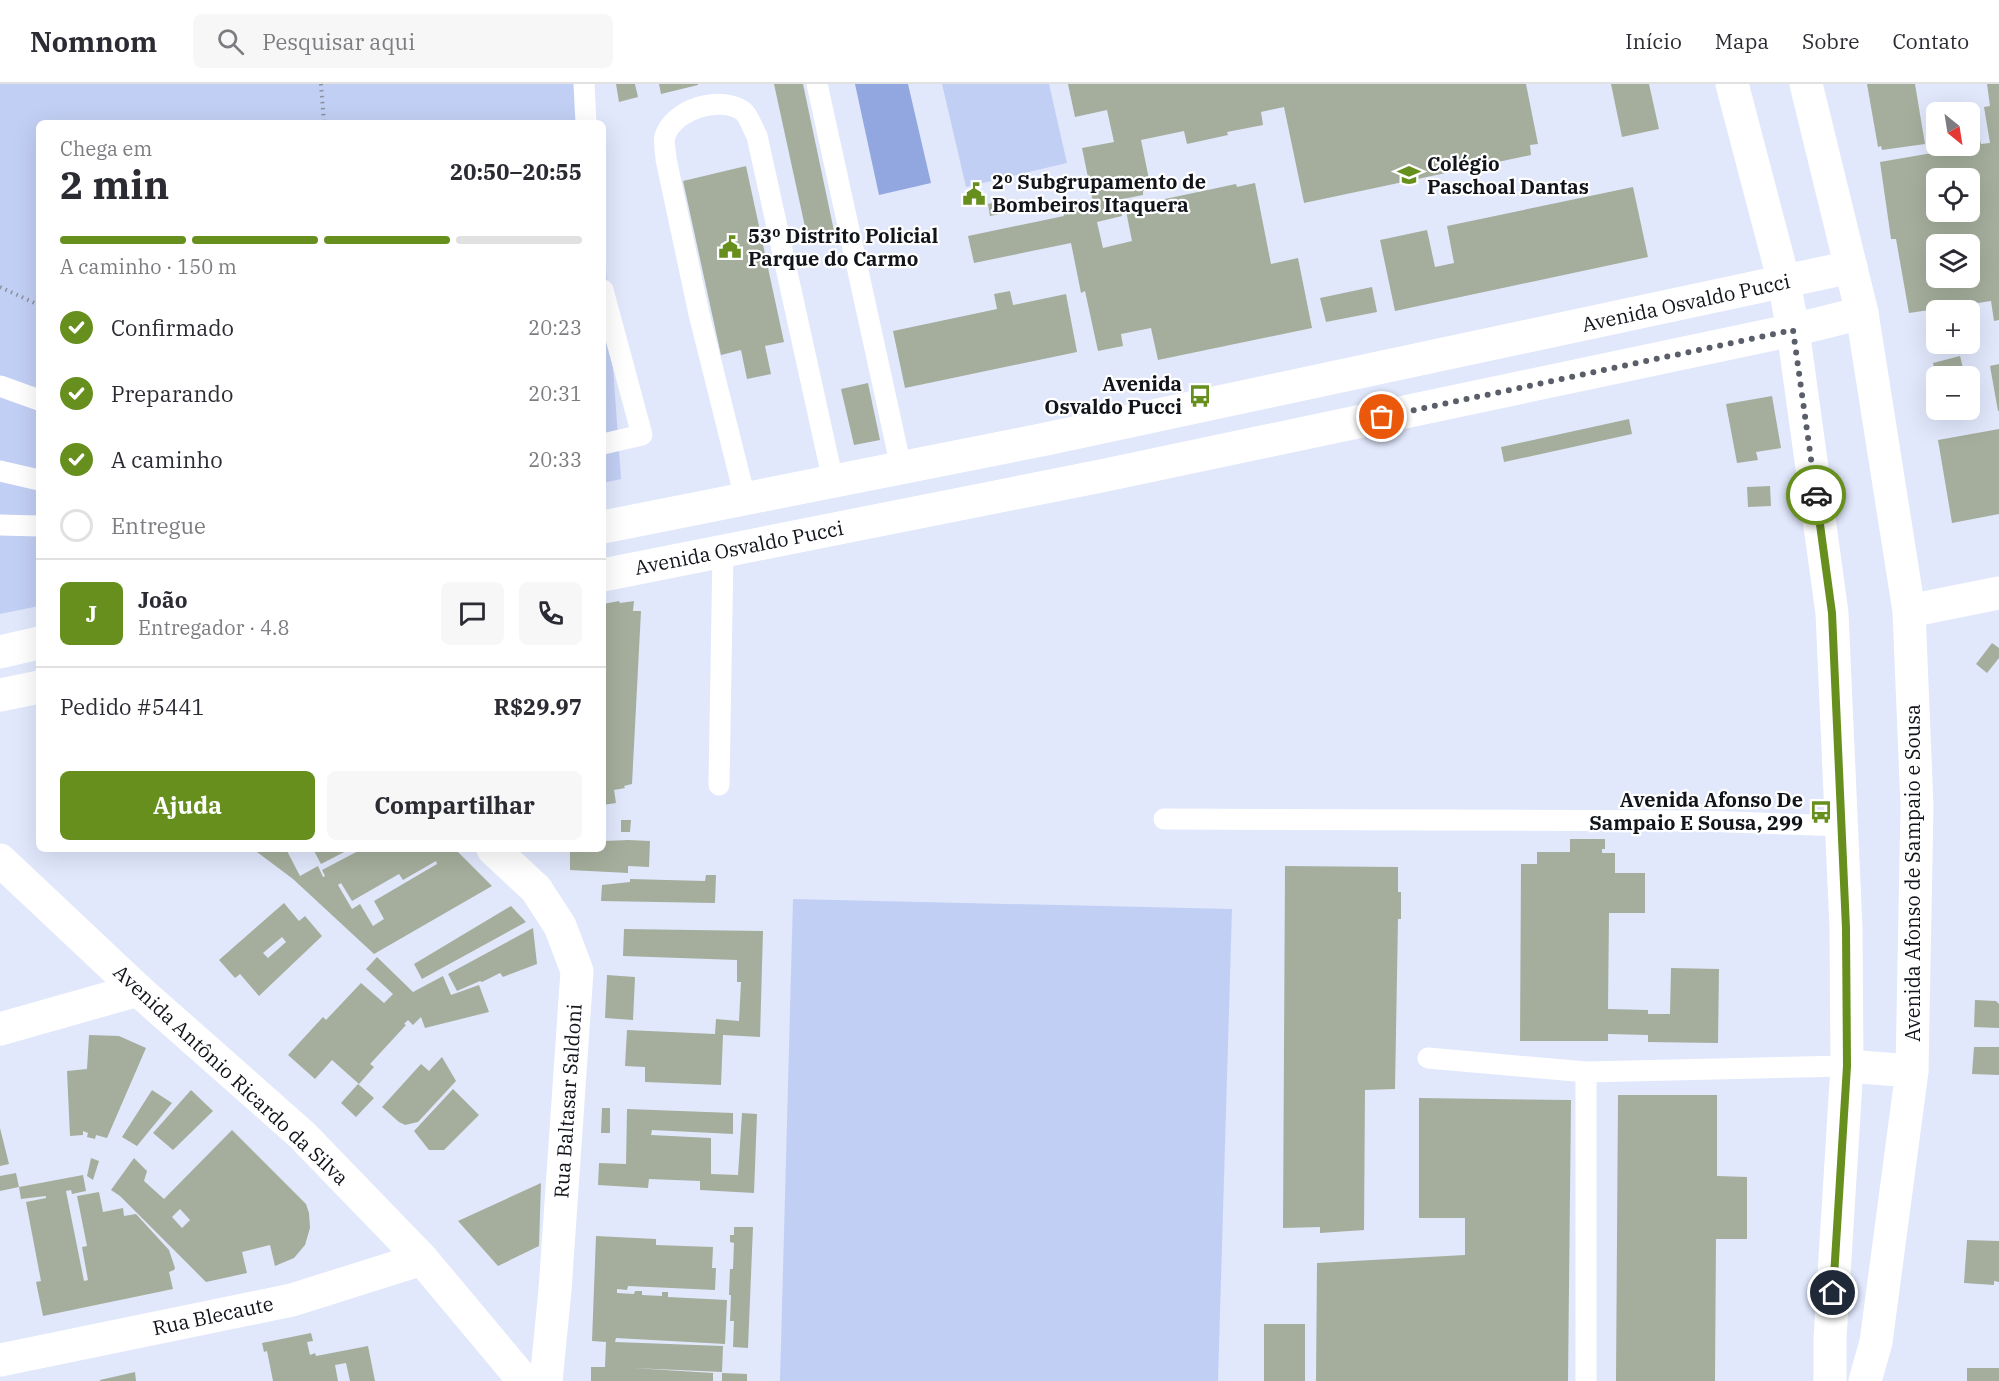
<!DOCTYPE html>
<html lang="pt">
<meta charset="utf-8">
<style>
body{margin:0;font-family:"IBM Plex Serif",serif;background:#f7f7f7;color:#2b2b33;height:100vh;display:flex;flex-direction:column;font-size:22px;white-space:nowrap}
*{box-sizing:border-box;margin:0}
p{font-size:20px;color:#7c7c81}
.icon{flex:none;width:33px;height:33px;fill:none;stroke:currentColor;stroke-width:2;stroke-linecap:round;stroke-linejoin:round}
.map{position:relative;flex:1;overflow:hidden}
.sheet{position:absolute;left:36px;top:36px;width:570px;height:732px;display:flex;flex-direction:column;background:#fff;border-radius:9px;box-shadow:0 6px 24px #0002}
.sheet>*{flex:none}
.needle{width:39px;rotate:150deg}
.buttons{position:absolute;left:1926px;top:18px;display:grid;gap:12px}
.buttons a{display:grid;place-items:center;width:54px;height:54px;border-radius:9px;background:#fff;box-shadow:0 6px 24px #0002;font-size:30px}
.pin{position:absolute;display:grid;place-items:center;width:51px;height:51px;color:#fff;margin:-26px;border:3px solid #fff;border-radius:50%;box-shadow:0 2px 6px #0007}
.courier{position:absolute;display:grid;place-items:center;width:60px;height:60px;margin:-30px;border:4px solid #668f1e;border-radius:50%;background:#fff;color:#222;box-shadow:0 2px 8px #0007}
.overview em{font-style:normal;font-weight:700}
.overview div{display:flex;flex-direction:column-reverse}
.overview{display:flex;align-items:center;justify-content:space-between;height:102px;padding:0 24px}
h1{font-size:39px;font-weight:700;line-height:45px}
.bar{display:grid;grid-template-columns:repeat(4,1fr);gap:9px 6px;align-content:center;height:72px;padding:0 24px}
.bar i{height:8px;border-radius:4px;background:#e1e1e2}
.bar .active{background:#668f1e}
.bar p{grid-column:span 4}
.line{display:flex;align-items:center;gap:15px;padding:0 24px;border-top:2px solid #e1e1e2}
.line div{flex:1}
.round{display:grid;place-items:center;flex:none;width:63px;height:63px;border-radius:9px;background:#f7f7f7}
ol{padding:0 24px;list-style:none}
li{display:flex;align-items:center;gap:18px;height:66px}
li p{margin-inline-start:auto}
li .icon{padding:6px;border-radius:50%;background:#668f1e;color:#fff;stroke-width:4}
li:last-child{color:#7c7c81}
li i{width:33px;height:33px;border:3px solid #e1e1e2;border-radius:50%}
.action{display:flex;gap:12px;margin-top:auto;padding:12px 24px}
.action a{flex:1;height:69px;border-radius:9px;background:#668f1e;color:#fff;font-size:24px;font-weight:700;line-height:69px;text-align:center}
.action a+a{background:#f7f7f7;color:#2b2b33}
header{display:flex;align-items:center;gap:36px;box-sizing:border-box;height:84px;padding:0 30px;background:#fff;border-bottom:2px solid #e1e1e2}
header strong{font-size:28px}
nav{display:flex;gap:33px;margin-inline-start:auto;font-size:21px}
.search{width:420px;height:54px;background:#f7f7f7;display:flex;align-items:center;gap:15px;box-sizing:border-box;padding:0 21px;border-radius:9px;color:#7c7c81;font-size:22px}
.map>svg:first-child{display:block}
</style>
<header>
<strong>Nomnom</strong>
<div class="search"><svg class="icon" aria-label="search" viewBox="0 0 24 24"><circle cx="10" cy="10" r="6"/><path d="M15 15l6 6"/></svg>Pesquisar aqui</div>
<nav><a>Início</a><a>Mapa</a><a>Sobre</a><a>Contato</a></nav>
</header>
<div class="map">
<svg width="1999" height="1297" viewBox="0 0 1999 1297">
<rect width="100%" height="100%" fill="#e1e8fc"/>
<g fill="#c2cff4">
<path d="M0,0H593L595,39H39V522L0,530Z"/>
<path d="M942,0H1049L1067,79L966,103Z"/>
<path d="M603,143L621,395L603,399Z"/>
<path d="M793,815L1232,825L1218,1297H780Z"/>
</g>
<path fill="#92a7e0" d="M855,0H908L931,99L879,111Z"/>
<g fill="#a5ae9c" fill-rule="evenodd">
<path d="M616,0H635L638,13L619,18Z"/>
<path d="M659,0H698V1L661,10Z"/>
<path d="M774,0H803L834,147L807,152Z"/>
<path d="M1068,0H1526L1538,60L1530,61L1531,71L1304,119L1284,23L1261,28L1263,41L1227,48L1228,51L1187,60L1184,47L1141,56L1151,105L1143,107V111L1118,116L1122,132L1097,138L1103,164L1132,157L1126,127L1160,119V116L1236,100L1237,103L1255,99L1271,180L1298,174L1312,244L1158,276L1151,244L1121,250L1123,262L1098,267L1085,207L1081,209L1071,159L974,179L968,152L1064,132L1062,124L1093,118L1082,64L1114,58L1107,26L1075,33Z"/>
<path d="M1611,0H1649L1659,45L1622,53Z"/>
<path d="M1867,0H1915L1925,60L1882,66L1881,62L1878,63Z"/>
<path d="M1987,0H1999V236L1994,237L1991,217L1909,229L1896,155H1891L1880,78L1955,65V62H1970V53L1979,52L1981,60L1990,59L1984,23L1990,22ZM1936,94H1970V128H1936ZM1936,160H1970V194H1936Z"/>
<path d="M746,82L784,258L765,262L771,290L747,295L741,266L721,271L683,97Z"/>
<path d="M1633,103L1648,173L1395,227L1380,156L1427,146L1435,183L1454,179L1447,142Z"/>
<path d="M1007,116L1010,128L990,132L988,120Z"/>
<path d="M1372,203L1377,228L1326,238L1320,214Z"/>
<path d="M1010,207L1013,221L1066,210L1077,268L905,304L893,247L997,225L994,210Z"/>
<path d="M1960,272L1965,292H1936L1933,279Z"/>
<path d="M1999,280V327H1998L1990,282Z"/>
<path d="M868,299L880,356L854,361L841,305Z"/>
<path d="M1772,312L1781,364L1756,368L1758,376L1737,379L1726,320Z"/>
<path d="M1629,335L1632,350L1504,378L1501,363Z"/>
<path d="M1999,345V430L1952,439L1938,356Z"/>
<path d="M1770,402L1771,422L1748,423L1747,403Z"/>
<path d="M619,517L620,519L634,517L633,527H641L632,700L624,702L625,704L614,706L616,719L603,721V520Z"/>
<path d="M1992,559L1999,564V574L1987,589L1976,580Z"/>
<path d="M621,736H631L630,748H621Z"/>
<path d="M1570,755H1605V765H1602V769H1615V789H1645V829H1609L1608,925L1648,926V930H1670L1671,884L1719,885L1718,959L1648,958V951L1608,950V957H1520L1521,780H1537V768H1570Z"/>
<path d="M629,756L650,757L649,783L628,782V789L570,786V765H603V757Z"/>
<path d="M253,765H286L300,792L318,782L323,793L325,792L322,786L362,765H455L492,802L374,870L293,795ZM436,777L437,780L374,817L384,835L373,842L360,820L352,825L338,801L341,799L352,817L399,790L403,796Z"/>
<path d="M313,765H350L321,780Z"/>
<path d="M1285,782L1398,783V808H1401V835H1398L1395,1005L1365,1006L1364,1146L1320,1149V1143L1283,1144Z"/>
<path d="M706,791H716L715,819L601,817L602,801L630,798V795L705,797Z"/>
<path d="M284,819L299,837L305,832L322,852L259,912L240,890L235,894L219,876ZM282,853L286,858L268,874L263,869Z"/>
<path d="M511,822L526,838L422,895L414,880Z"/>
<path d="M533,844L537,880L503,893L500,889L482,898L480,897L457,907L448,890Z"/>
<path d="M624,845L763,847L760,953L723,951L721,1001L645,998V983L625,982L627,946L715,950L716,935L739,937L741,898H737V876L623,872Z"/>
<path d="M377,873L413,908L443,892L451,911L479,901L489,928L425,944L421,933L413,941L408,936L404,940L406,941L370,980L374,983L359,1000L332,976L315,995L288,971L323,933L326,936L361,899L384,919L393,910L366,885Z"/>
<path d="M607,891L635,893L633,936L605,934Z"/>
<path d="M1975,916L1996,917L1999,920V944L1974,943Z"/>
<path d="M89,951L119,952L146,964L107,1054L96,1051L95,1055L87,1053L88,1049L83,1047V1051L70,1052L67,987L87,985Z"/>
<path d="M1974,963H1999V991L1972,990Z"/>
<path d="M442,973L456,997L418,1038L405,1041L399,1038L382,1023L421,980L429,987Z"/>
<path d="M358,1000L374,1014L356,1033L341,1019Z"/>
<path d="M453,1005L479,1031L444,1066H429L414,1047Z"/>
<path d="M152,1006L172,1019L137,1062L122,1053Z"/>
<path d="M191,1006L213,1027L173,1066L153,1049Z"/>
<path d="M1618,1011H1717V1092L1747,1093V1155H1716L1715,1297H1616Z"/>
<path d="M1419,1014L1571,1016L1568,1297H1316L1317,1179L1465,1171V1134H1419Z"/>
<path d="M602,1024H610V1049H601Z"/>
<path d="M627,1025L733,1029V1050L652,1046L651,1051L711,1054V1090L738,1091L742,1029L757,1030L754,1109L700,1106V1097L649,1095L648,1104L598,1101L599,1079L626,1080Z"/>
<path d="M0,1044L9,1080L0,1082Z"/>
<path d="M232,1046L306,1120L309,1129L310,1144L305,1161L294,1174L275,1182L270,1161L242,1168L247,1189L206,1198L120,1112L111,1106L134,1074L147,1087L144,1097L164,1115ZM180,1125L190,1136L182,1144L172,1133Z"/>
<path d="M91,1074L99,1077L93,1096L87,1092Z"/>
<path d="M16,1089L19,1103L0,1107V1092Z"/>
<path d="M83,1091L86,1107L72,1110L71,1106L66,1107L84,1197L88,1196L82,1163L87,1162L77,1112L99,1108L103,1128L123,1124L124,1132L136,1130L169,1166L175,1184L174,1186L169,1188L173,1205L43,1232L36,1198L41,1197L26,1118L46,1114V1112L21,1115L19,1103Z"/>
<path d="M541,1099L539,1162L498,1182L458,1137Z"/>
<path d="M734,1143H753L748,1264L733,1263L734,1237H730L731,1211H729L730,1185H733L734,1159L730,1158V1151H734Z"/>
<path d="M596,1152L656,1155V1161L713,1163L712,1184H716L715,1206L628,1202L627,1206L617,1205V1209L634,1210L635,1207H642V1211L662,1212V1208H668V1213L727,1216L725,1260L616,1254L615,1258L723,1262L722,1288L633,1284L713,1289V1297H591V1283H605L606,1258L592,1257Z"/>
<path d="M1967,1156L1999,1157V1198L1994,1197V1201L1964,1199Z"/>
<rect x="1264" y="1240" width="41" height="57"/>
<path d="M311,1249L313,1257L307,1258L310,1271L315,1269L316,1272L368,1262L375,1297H350L346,1279L335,1281L338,1297H273L267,1267L264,1268L262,1259Z"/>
<rect x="1967" y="1284" width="32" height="13"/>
<path d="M135,1288L136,1297H100V1296Z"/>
<path d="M722,1289L747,1290V1297H722Z"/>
</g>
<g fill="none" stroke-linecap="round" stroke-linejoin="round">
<g stroke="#8b909e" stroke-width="4" stroke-dasharray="1.5 4.5" stroke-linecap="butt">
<path d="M321,0L324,39"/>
<path d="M0,203L39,221"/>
</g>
<g stroke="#fff" stroke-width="21">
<path d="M584,0L586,39"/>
<path d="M817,0L901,383"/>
<path d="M603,206L642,351L603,360"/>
<path d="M0,302L39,316"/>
<path d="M0,387L39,396"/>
<path d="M745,414L699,230L666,75C666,69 663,58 665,52C674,25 720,11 743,27C749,32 753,45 757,52L833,397"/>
<path d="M0,441L39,442"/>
<path d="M719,701L723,468"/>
<path d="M1164,735L1703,737L1842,742"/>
<path d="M1428,974L1586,988"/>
<path d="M1586,1297V988L1847,982"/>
</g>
<g stroke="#fff" stroke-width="33">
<path d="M493,765L536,805L560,842L577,887L555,1206L546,1297"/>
<path d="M0,776L138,906L302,1051L422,1175L524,1297"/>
<path d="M0,945L138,906"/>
<path d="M0,1276L292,1216L422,1175"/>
</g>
<g stroke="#fff" stroke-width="33">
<path d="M1732,0L1784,198L1793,246L1832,529L1846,844L1847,982L1830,1254V1297"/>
<path d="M1806,0L1862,229L1909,527L1917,722L1912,987L1876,1258L1865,1297"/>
<path d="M603,443L1046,355L1851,183"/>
<path d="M603,491L1101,392L1793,246L1862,229"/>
<path d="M1909,527L1999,509"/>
<path d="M0,568L39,559"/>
<path d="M0,611L39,603"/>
<path d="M1847,982L1912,987"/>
</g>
</g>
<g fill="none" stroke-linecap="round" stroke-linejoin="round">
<path stroke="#5a5e69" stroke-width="6" stroke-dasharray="0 10.8" d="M1382,333L1793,246L1816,411"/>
<path stroke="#668f1e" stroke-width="8" d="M1816,411L1832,529L1846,844L1847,982L1833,1209"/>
</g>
<defs>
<g id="school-bare" transform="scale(1.8)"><path d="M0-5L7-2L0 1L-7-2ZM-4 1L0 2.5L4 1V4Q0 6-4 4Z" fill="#668f1e" stroke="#fff" stroke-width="2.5" paint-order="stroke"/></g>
<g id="civic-bare" transform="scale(1.8)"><path d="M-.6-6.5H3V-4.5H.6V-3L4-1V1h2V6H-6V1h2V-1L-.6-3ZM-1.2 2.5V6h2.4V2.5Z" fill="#668f1e" stroke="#fff" stroke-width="2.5" paint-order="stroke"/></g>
<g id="bus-bare" transform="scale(1.8)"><path d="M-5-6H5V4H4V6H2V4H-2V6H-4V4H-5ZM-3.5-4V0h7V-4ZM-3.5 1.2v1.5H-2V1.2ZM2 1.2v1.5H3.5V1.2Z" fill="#668f1e" stroke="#fff" stroke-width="2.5" paint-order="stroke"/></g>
</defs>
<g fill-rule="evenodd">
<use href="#school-bare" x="1409" y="91"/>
<use href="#civic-bare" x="974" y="110"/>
<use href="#civic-bare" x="730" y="163"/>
<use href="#bus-bare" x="1200" y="312"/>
<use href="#bus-bare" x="1821" y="728"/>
</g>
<g text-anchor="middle" stroke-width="4.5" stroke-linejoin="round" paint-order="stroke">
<g font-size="20" font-weight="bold" fill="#11141a" stroke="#fff" text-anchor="start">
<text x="1427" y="87">Colégio<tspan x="1427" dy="23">Paschoal Dantas</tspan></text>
<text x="992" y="105">2º Subgrupamento de<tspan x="992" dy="23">Bombeiros Itaquera</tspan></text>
<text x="748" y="159">53º Distrito Policial<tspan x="748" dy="23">Parque do Carmo</tspan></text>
<text x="1182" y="307" text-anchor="end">Avenida<tspan x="1182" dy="23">Osvaldo Pucci</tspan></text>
<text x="1803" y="723" text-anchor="end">Avenida Afonso De<tspan x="1803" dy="23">Sampaio E Sousa, 299</tspan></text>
</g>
<g font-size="20" fill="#11141a" stroke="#fff">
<text transform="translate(1686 219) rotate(-12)" y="7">Avenida Osvaldo Pucci</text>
<text transform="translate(739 464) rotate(-11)" y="7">Avenida Osvaldo Pucci</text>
<text transform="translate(1913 789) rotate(-90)" y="7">Avenida Afonso de Sampaio e Sousa</text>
<text transform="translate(231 991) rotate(43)" y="7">Avenida Antônio Ricardo da Silva</text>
<text transform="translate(568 1017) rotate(-86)" y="7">Rua Baltasar Saldoni</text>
<text transform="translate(213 1232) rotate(-12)" y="7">Rua Blecaute</text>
</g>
</g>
</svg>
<div class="buttons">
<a><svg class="needle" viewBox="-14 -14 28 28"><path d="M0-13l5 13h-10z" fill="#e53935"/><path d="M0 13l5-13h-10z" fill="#7c7c81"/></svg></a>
<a><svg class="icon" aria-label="locate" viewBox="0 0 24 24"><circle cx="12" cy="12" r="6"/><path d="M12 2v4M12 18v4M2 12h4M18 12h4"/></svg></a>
<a><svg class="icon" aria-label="layers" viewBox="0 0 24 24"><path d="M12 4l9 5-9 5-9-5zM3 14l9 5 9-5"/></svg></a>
<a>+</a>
<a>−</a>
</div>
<div class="pin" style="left:1382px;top:333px;background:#ea580c"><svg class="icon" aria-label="bag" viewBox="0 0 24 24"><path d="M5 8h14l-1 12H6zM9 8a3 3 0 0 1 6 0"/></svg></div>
<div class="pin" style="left:1833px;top:1209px;background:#1f2937"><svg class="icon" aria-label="home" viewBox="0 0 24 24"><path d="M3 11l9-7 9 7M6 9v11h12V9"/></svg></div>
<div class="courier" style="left:1816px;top:411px"><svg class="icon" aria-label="car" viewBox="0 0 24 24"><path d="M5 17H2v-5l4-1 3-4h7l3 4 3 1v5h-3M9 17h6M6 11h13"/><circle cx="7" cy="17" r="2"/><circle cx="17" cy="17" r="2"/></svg></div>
<section class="sheet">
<div class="overview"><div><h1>2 min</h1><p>Chega em</p></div><em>20:50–20:55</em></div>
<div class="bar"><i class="active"></i><i class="active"></i><i class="active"></i><i></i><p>A caminho · 150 m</p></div>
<ol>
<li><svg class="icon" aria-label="check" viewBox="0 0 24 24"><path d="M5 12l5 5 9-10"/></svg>Confirmado<p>20:23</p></li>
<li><svg class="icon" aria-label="check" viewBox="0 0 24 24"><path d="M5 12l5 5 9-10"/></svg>Preparando<p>20:31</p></li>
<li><svg class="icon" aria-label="check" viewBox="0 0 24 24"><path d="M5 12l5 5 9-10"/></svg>A caminho<p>20:33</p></li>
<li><i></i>Entregue</li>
</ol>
<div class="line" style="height:108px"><b class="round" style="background:#668f1e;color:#fff">J</b><div><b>João</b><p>Entregador · 4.8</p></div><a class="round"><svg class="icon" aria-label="chat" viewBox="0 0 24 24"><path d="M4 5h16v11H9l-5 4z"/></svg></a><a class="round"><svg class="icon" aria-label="phone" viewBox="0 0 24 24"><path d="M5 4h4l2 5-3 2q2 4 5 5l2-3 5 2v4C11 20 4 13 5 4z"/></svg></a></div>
<div class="line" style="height:78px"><div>Pedido #5441</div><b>R$29.97</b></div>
<div class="action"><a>Ajuda</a><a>Compartilhar</a></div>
</section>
</div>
